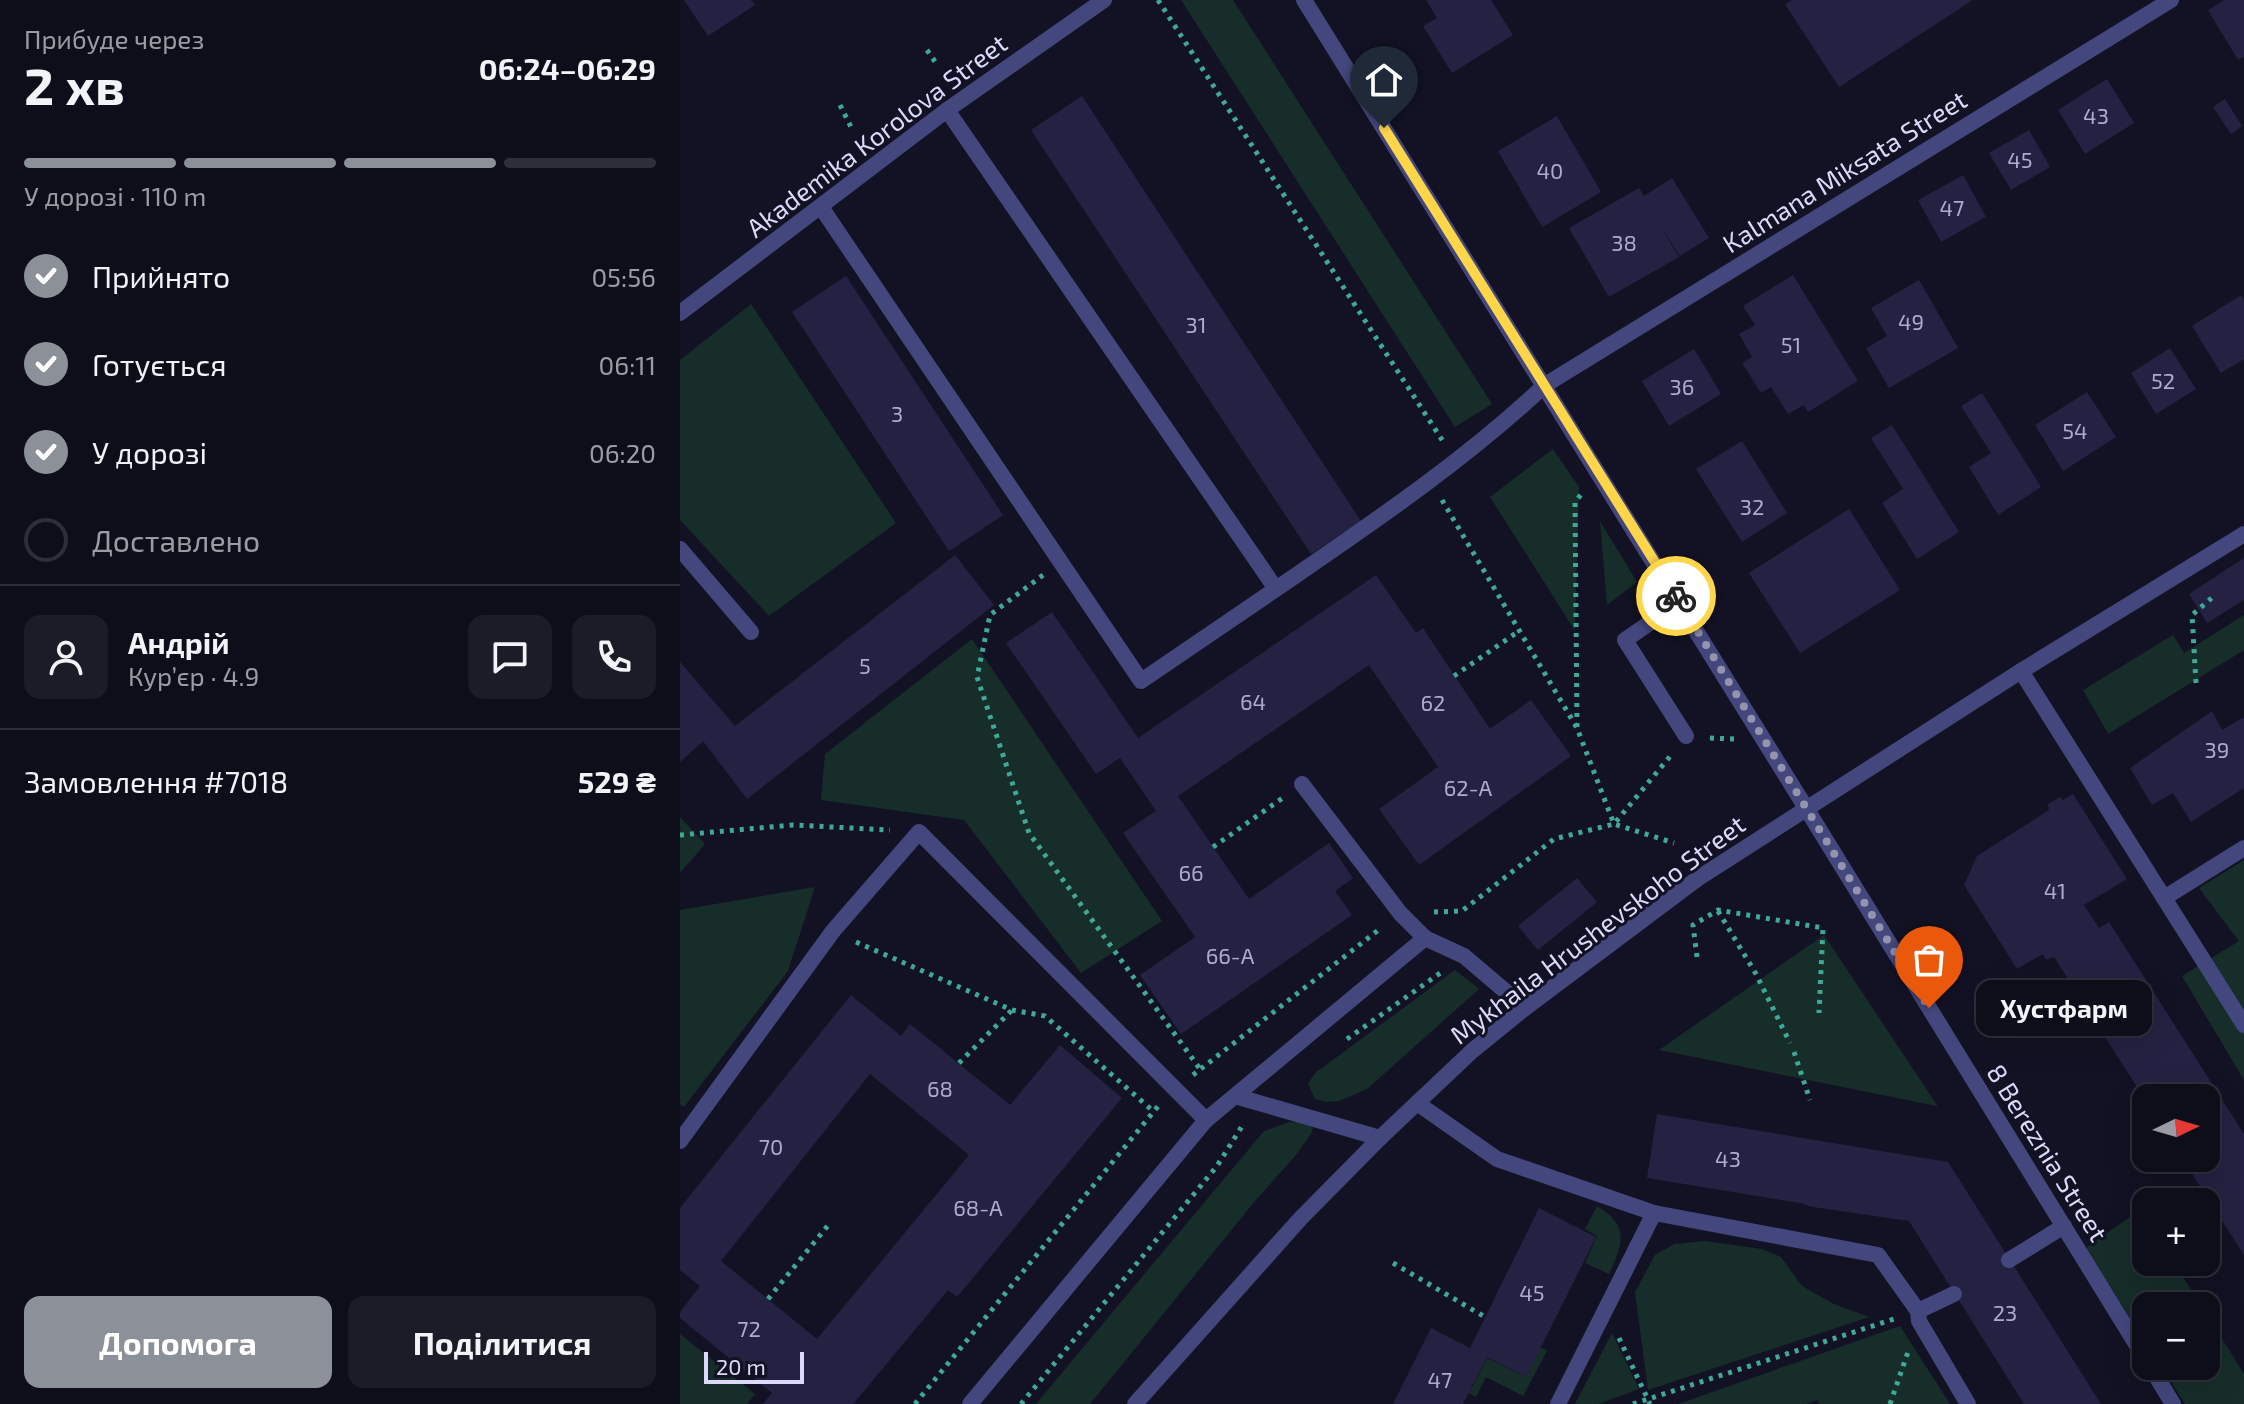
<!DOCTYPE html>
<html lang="uk">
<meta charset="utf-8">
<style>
body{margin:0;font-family:"Exo 2",sans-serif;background:#1c1c28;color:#f1f3f6;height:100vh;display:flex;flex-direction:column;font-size:30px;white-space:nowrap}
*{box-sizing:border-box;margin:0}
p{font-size:26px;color:#9b9ca3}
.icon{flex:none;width:44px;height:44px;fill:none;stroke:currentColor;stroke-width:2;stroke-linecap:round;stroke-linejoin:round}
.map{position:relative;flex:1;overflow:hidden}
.panel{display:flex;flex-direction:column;background:#0e0e1b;width:680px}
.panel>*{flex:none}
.needle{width:52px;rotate:85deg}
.buttons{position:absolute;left:1452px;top:1084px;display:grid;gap:16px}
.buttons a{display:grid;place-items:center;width:88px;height:88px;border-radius:16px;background:#0e0e1b;box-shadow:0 8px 32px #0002,0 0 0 2px #2e2e3a;font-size:40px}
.scale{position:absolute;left:24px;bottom:20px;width:100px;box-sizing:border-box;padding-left:8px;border:4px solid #dbdafa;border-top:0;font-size:22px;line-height:28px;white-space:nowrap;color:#dbdafa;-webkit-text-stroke:6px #131224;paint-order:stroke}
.pin{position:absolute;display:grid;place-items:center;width:68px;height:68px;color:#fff;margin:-82px -34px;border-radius:50% 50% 50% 0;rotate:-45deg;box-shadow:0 0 8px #0007}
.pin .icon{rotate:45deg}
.courier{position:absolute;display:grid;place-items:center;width:80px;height:80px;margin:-40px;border:6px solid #ffd54a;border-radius:50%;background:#fff;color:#222;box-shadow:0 2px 10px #0007}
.bubble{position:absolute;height:56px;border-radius:16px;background:#0e0e1b;box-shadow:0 8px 32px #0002,0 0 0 2px #2e2e3a;font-size:26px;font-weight:700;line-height:56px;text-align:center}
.summary em{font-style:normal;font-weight:700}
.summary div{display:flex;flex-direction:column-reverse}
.summary{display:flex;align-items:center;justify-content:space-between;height:136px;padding:0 24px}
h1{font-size:52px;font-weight:700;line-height:60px}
.bar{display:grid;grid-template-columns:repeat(4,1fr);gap:12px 8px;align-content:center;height:96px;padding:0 24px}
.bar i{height:10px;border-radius:6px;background:#2e2e3a}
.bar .active{background:#8c9099}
.bar p{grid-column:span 4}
.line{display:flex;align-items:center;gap:20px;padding:0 24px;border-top:2px solid #2e2e3a}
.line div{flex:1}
.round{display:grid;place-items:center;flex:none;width:84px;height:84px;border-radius:16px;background:#1c1c28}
ol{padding:0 24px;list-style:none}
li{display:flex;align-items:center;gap:24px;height:88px}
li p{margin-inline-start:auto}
li .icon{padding:8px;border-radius:50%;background:#8c9099;color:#fff;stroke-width:4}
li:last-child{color:#9b9ca3}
li i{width:44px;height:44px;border:4px solid #2e2e3a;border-radius:50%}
.cta{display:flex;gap:16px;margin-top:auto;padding:16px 24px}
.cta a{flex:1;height:92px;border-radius:16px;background:#8c9099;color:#fff;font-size:32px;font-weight:700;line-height:92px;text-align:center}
.cta a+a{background:#1c1c28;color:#f1f3f6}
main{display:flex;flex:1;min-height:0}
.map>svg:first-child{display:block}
</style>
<main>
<section class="panel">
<div class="summary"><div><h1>2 хв</h1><p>Прибуде через</p></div><em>06:24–06:29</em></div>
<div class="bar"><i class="active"></i><i class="active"></i><i class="active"></i><i></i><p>У дорозі · 110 m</p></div>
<ol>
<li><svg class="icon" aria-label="check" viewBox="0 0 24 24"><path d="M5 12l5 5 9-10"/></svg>Прийнято<p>05:56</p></li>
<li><svg class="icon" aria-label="check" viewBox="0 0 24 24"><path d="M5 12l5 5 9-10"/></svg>Готується<p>06:11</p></li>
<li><svg class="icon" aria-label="check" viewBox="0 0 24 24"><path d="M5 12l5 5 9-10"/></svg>У дорозі<p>06:20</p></li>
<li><i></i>Доставлено</li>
</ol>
<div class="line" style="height:144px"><a class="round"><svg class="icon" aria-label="person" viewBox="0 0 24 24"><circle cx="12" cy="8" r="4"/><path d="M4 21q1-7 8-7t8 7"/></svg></a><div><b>Андрій</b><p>Кур’єр · 4.9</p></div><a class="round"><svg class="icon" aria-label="chat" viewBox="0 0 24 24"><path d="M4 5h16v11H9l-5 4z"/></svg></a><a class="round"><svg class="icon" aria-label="phone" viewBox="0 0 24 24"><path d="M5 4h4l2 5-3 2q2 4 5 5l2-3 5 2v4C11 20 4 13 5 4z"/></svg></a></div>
<div class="line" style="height:104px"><div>Замовлення #7018</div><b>529 ₴</b></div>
<div class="cta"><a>Допомога</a><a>Поділитися</a></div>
</section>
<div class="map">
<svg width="1564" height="1404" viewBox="0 0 1564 1404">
<rect width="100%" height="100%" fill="#131224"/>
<g fill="#162d2a">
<path d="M501,0H553L812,404L775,427Z"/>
<path d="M71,304L216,523L89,616L0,520V360Z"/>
<path d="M873,449L899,487L895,631L810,497Z"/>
<path d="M920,521L957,582L927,605Z"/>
<path d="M1564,615V650L1428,734L1403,690L1493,635L1504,653Z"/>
<path d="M292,639L482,921L401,973L284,820L141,800L145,754Z"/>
<path d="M0,817L25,844L0,873Z"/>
<path d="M1564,860V1080L1502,976L1559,941L1519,888Z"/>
<path d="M135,887L108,971L4,1107L0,1104V910Z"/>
<path d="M1144,935L1257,1105V1106L979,1050Z"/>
<path d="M775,970L799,989L687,1089L659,1101L647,1102L635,1099L628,1084L635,1073Z"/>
<path d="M610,1122L626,1123L633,1128L631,1134L616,1155L575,1201L410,1404H356L584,1131Z"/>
<path d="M917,1206C950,1226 943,1244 929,1274L905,1263L917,1236L905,1229Z"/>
<path d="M1461,1209L1466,1217V1262H1494L1521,1306H1466V1343L1406,1248Z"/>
<path d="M1025,1241L1082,1249L1101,1257L1122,1286L1154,1304L1189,1317L968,1390L955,1292L975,1255L995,1244Z"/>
<path d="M1526,1313L1564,1374V1404H1505L1481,1366H1526Z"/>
<path d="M1220,1326L1270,1404H1140L1137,1400L1126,1404H998Z"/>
<path d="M932,1333L959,1389L918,1404H895Z"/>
<path d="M0,1334L75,1394L67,1404H0Z"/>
<path d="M860,1347L867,1351L843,1396L806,1377L796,1397L789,1393L807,1358L844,1376Z"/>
</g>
<g fill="#242142" fill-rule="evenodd">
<path d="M4,0H71L75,5L28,36Z"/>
<path d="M746,0H811L833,35L772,73L743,26L757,18Z"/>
<path d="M1112,0H1293L1159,87L1105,4Z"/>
<path d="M1544,0H1564V57L1558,60L1528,10Z"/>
<path d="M1427,79L1454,123L1405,154L1378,110Z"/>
<path d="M402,96L681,521L631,554L351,130Z"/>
<path d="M1545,99L1562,126L1551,134L1533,107Z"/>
<path d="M877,116L921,192L862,227L818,151Z"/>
<path d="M1349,130L1370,167L1331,190L1309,153Z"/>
<path d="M1283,175L1306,217L1261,242L1238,200Z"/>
<path d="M992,178L1029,238L1000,256L981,227L999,257L929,297L889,228L959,188L964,196Z"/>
<path d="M1113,275L1178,381L1128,412L1124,405L1108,414L1091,387L1081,393L1062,363L1072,357L1059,334L1075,325L1063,306Z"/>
<path d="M166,276L323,515L269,551L112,312Z"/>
<path d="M1239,280L1278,348L1209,388L1186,348L1207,336L1191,308Z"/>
<path d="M1561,295L1564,300V359L1541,373L1512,326Z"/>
<path d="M1490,348L1516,389L1476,414L1451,373Z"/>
<path d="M1014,349L1041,394L989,426L962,381Z"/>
<path d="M1407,392L1436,437L1383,471L1355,425Z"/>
<path d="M1302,393L1361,487L1318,515L1289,467L1311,453L1281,406Z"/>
<path d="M1212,425L1279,532L1237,559L1202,503L1223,489L1191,438Z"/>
<path d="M1062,441L1107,513L1062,542L1016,469Z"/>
<path d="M1169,509L1220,590L1120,653L1069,573Z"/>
<path d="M275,555L314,605L67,799L23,741L0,762V662L55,726Z"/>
<path d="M1564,558V600L1527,623L1509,594Z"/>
<path d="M696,575L736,633L743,628L810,729L851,700L891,756L739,865L699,809L758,767L689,665L498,796L569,899L649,843L673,878L655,891L672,915L501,1034L460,975L515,937L443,833L476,811L440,758L416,774L326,643L372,612L458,738Z"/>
<path d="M1532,711L1542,730L1564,717V788L1511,822L1493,793L1472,805L1450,768Z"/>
<path d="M1393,794L1447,879L1404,905L1419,928L1429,922L1564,1134V1255L1502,1158H1526V1098H1464L1374,957L1366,960L1363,954L1337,969L1284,885L1297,856L1369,810L1368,804L1380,797L1383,800Z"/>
<path d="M897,878L917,902L858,950L838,926Z"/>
<path d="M171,995L221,1036L230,1024L330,1105L380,1045L442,1098L277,1297L268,1290L173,1404H83L92,1393L0,1318V1312L20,1286L0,1270V1208ZM190,1074L289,1155L137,1339L41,1261Z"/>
<path d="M977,1114L1268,1162L1421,1404H1344L1229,1221L1133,1207L1120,1203L967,1178Z"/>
<path d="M859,1208L916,1237L846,1377L807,1357L783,1404H713L751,1328L790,1348Z"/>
</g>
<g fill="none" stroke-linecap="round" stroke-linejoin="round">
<g stroke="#40a898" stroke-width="5" stroke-dasharray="4 6" stroke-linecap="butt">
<path d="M478,0L764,443"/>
<path d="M247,50L258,66"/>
<path d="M160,105L173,131"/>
<path d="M762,500L897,728L934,824L994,843"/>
<path d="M363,575L310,615L297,677L349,833L520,1069"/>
<path d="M774,676L839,631"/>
<path d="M1516,683L1512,615L1534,596"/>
<path d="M897,727L895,502L903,492"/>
<path d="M1030,738L1056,739"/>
<path d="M0,835L113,825L210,830"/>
<path d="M533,847L604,797"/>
<path d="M1038,911L1076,974L1110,1043"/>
<path d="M754,912L782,911L874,839L934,824L992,754"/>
<path d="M176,942L332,1010L365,1016L473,1111"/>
<path d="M1017,957L1013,925L1038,910L1143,928L1139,1013"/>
<path d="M667,1039L763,971"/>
<path d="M1114,1052L1130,1100"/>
<path d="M279,1063L332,1010"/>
<path d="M513,1075L701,928"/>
<path d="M713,1263L805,1317"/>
<path d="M88,1299L150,1223"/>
<path d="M939,1338L970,1404"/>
<path d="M235,1404L479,1105"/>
<path d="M341,1404L537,1166L564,1123"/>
<path d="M953,1404L1214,1319"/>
<path d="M1210,1404L1228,1352"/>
</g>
<g stroke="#43477d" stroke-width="16">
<path d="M267,110L596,589C689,525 782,463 865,385"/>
<path d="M141,207L461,681L596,589"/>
<path d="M0,549L71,632"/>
<path d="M1000,602L945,640L1006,736"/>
<path d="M1341,671L1564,1025"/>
<path d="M622,784L720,913L745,938"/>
<path d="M1484,898L1564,848"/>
<path d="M555,1096L700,1138"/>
<path d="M737,1103L817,1159L974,1213L878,1404"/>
<path d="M0,1141L153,931L239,832L526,1120"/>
<path d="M974,1213L1198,1255L1238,1311L1239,1321L1288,1404"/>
<path d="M1329,1260L1384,1226"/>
<path d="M1238,1311L1274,1294"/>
<path d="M290,1404L526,1120L745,938L784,956L845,1008"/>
</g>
<g stroke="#43477d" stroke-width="16">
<path d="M0,313L267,110L424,0"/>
<path d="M865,385L1491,0"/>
<path d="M1126,808L1466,1360"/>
<path d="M1470,1366L1493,1404"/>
</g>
<g stroke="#43477d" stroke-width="16">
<path d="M624,0L1126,808"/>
<path d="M455,1404L620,1219L700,1138L792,1051L845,1008L1017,879L1341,671L1564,534"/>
</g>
</g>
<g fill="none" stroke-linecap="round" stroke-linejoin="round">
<path stroke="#9594af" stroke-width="8" stroke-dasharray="0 14.4" d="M996,596L1249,1008"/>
<path stroke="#ffd54a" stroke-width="10" d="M704,128L996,596"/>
</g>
<g text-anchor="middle" stroke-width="6" stroke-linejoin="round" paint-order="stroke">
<g font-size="22" fill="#adaccc">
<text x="1416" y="124">43</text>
<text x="1340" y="168">45</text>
<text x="870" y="179">40</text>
<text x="1272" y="216">47</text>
<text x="944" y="251">38</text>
<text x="1231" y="330">49</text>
<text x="516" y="333">31</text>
<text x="1111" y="353">51</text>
<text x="1483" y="389">52</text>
<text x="1002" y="395">36</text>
<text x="217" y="422">3</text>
<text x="1395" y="439">54</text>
<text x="1072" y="515">32</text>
<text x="185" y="674">5</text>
<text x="573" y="710">64</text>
<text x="753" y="711">62</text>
<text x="1537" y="758">39</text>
<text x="788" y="796">62-А</text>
<text x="511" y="881">66</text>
<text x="1375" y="899">41</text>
<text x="550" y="964">66-А</text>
<text x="260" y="1097">68</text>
<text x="91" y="1155">70</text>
<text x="1048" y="1167">43</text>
<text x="298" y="1216">68-А</text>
<text x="852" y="1301">45</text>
<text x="1325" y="1321">23</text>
<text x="69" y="1337">72</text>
<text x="760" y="1388">47</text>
</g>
<g font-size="26" fill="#dbdafa" stroke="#131224">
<text transform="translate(197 136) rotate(-37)" y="9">Akademika Korolova Street</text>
<text transform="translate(1165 172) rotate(-32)" y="9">Kalmana Miksata Street</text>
<text transform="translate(918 930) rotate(-37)" y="9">Mykhaila Hrushevskoho Street</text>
<text transform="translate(1367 1153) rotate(58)" y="9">8 Bereznia Street</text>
</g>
</g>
</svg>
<div class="buttons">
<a><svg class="needle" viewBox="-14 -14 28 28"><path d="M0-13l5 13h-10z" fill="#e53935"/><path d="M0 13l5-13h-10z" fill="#9b9ca3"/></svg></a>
<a>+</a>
<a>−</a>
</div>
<div class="scale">20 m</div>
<div class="pin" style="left:1249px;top:1008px;background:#ea580c"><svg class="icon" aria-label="bag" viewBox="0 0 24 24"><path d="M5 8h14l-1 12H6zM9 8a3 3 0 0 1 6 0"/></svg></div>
<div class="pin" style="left:704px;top:128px;background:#1f2937"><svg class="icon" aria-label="home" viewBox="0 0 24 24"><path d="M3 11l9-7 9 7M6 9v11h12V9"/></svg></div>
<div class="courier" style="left:996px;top:596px"><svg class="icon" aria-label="bike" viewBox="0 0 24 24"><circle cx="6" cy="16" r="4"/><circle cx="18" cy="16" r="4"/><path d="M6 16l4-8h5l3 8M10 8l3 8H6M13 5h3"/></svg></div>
<div class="bubble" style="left:1296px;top:980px;width:176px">Хустфарм</div>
</div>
</main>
